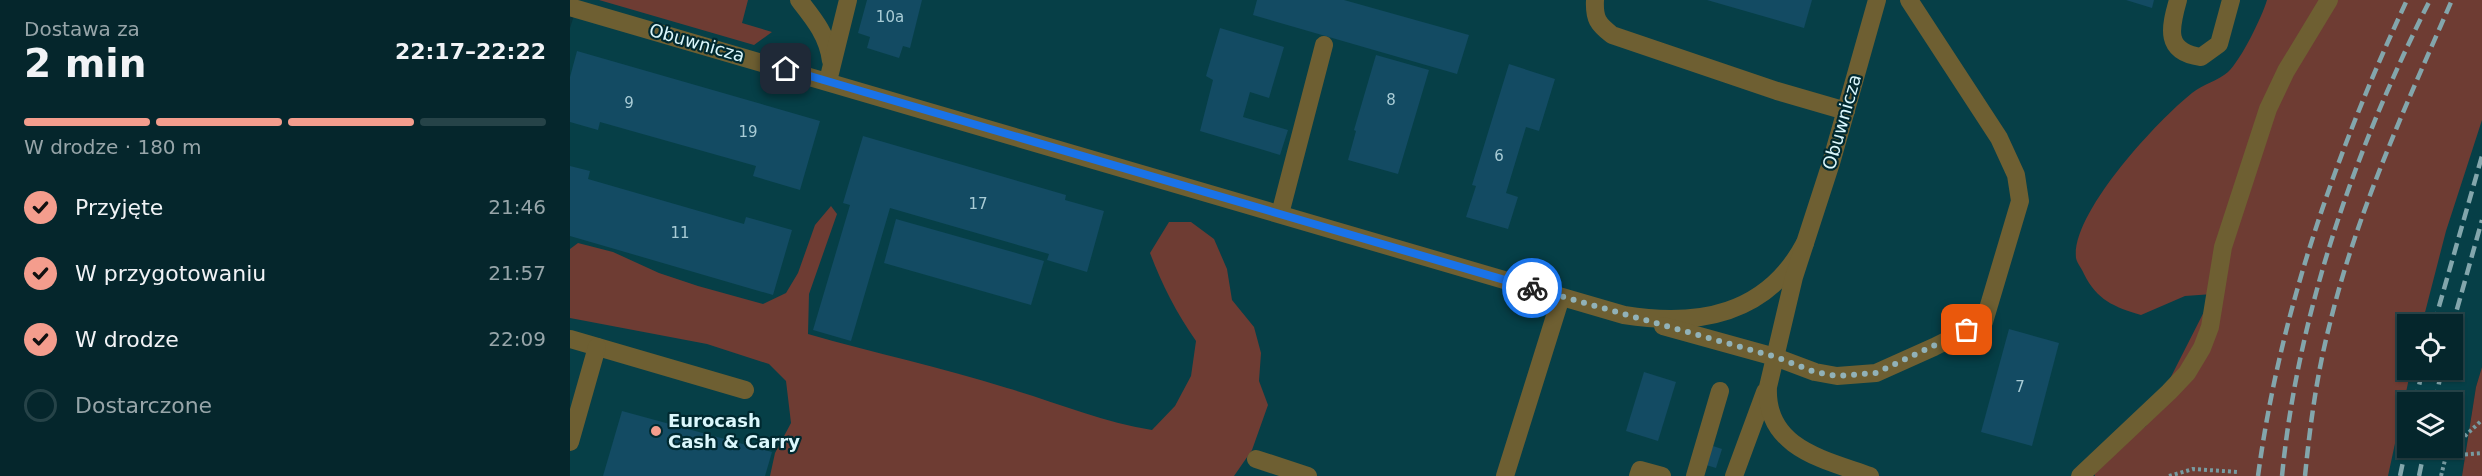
<!DOCTYPE html>
<html lang="pl">
<meta charset="utf-8">
<style>
body{margin:0;font-family:"DejaVu Sans",sans-serif;background:#0e2e34;color:#f1f3f6;height:100vh;display:flex;flex-direction:column;font-size:22px;white-space:nowrap}
*{box-sizing:border-box;margin:0}
p{font-size:20px;color:#97a5a9}
.icon{flex:none;width:33px;height:33px;fill:none;stroke:currentColor;stroke-width:2;stroke-linecap:round;stroke-linejoin:round}
.map{position:relative;flex:1;overflow:hidden}
.details{display:flex;flex-direction:column;background:#05262c;width:570px}
.details>*{flex:none}
.tools{position:absolute;left:1827px;top:314px;display:grid;gap:12px}
.tools a{display:grid;place-items:center;width:66px;height:66px;border-radius:0px;background:#05262c;box-shadow:0 2px 4px #0004,0 0 0 2px #264348;font-size:30px}
.pin{position:absolute;display:grid;place-items:center;width:51px;height:51px;color:#fff;margin:-26px;border-radius:12px;box-shadow:0 3px 9px #0006}
.courier{position:absolute;display:grid;place-items:center;width:60px;height:60px;margin:-30px;border:4px solid #1a73e8;border-radius:50%;background:#fff;color:#222;box-shadow:0 2px 8px #0007}
.head em{font-style:normal;font-weight:600}
.head div{display:flex;flex-direction:column-reverse}
.head{display:flex;align-items:center;justify-content:space-between;height:102px;padding:0 24px}
h1{font-size:39px;font-weight:600;line-height:45px}
.bar{display:grid;grid-template-columns:repeat(4,1fr);gap:9px 6px;align-content:center;height:72px;padding:0 24px}
.bar i{height:8px;border-radius:4px;background:#264348}
.bar .on{background:#f49d8d}
.bar p{grid-column:span 4}
ol{padding:0 24px;list-style:none}
li{display:flex;align-items:center;gap:18px;height:66px}
li p{margin-inline-start:auto}
li .icon{padding:6px;border-radius:50%;background:#f49d8d;color:#111;stroke-width:4}
li:last-child{color:#97a5a9}
li i{width:33px;height:33px;border:3px solid #264348;border-radius:50%}
main{display:flex;flex:1;min-height:0}
.map>svg:first-child{display:block}
</style>
<main>
<section class="details">
<div class="head"><div><h1>2 min</h1><p>Dostawa za</p></div><em>22:17–22:22</em></div>
<div class="bar"><i class="on"></i><i class="on"></i><i class="on"></i><i></i><p>W drodze · 180 m</p></div>
<ol>
<li><svg class="icon" aria-label="check" viewBox="0 0 24 24"><path d="M5 12l5 5 9-10"/></svg>Przyjęte<p>21:46</p></li>
<li><svg class="icon" aria-label="check" viewBox="0 0 24 24"><path d="M5 12l5 5 9-10"/></svg>W przygotowaniu<p>21:57</p></li>
<li><svg class="icon" aria-label="check" viewBox="0 0 24 24"><path d="M5 12l5 5 9-10"/></svg>W drodze<p>22:09</p></li>
<li><i></i>Dostarczone</li>
</ol>
</section>
<div class="map">
<svg width="1912" height="476" viewBox="0 0 1912 476">
<rect width="100%" height="100%" fill="#07333a"/>
<path fill="#063f47" fill-rule="evenodd" d="M9,0H1912V367L1906,387L1892,476H1594L1576,426L1522,465L1525,476H0V28ZM1838,324H1882V369H1838ZM1838,402H1882V447H1838Z"/>
<g fill="#6e3c33">
<path d="M29,0H178L172,23L202,32L184,45Z"/>
<path d="M1697,0H1912V120L1876,231L1852,324H1838V369H1841L1818,476H1525L1522,465L1576,426L1643,294L1615,296L1571,315C1544,307 1527,300 1514,274C1512,269 1507,263 1506,258C1501,213 1588,120 1622,93C1633,84 1648,81 1658,72C1671,60 1692,17 1697,0Z"/>
<path d="M261,206L267,214L239,294L238,334C304,353 371,367 437,388C486,402 532,422 582,430L605,406L621,376L626,341C606,312 592,285 580,253L599,222H621L644,239L657,269L662,300L684,327L691,353L689,381L698,405L682,450L664,476H200L205,453L221,423L216,381L199,364L137,344L0,318V249L8,243L43,252L89,273L128,286L193,304L216,293L228,273L245,225Z"/>
<path d="M1912,367V476H1892L1906,387Z"/>
</g>
<g fill="#134b63">
<path d="M297,0H352L340,48L333,46L329,58L297,48L300,37L288,33Z"/>
<path d="M687,0H774L899,35L887,74L683,15Z"/>
<path d="M1137,0H1242L1234,28Z"/>
<path d="M1556,0H1584L1582,8Z"/>
<path d="M650,28L714,47L699,98L680,92L673,117L718,130L710,155L630,131L643,80L636,76Z"/>
<path d="M7,51L250,121L230,190L183,176L186,166L30,122L28,130L0,122V77Z"/>
<path d="M806,55L859,70L828,174L778,160L786,131L784,130Z"/>
<path d="M939,64L985,79L969,131L956,127L936,193L948,197L938,229L896,217L906,186L902,185Z"/>
<path d="M293,136L496,195L495,200L534,211L517,272L477,260L479,254L320,208L281,341L243,330L280,205L273,203Z"/>
<path d="M0,166L20,171L18,179L174,224L176,217L222,230L203,295L0,236Z"/>
<path d="M326,219L474,261L461,305L314,263Z"/>
<path d="M1439,329L1489,343L1462,446L1411,432Z"/>
<path d="M1074,372L1106,382L1088,441L1056,431Z"/>
<path d="M52,411L202,452L195,476H33Z"/>
<path d="M1143,446L1152,449L1146,468L1136,465Z"/>
</g>
<g fill="none" stroke-linecap="round" stroke-linejoin="round">
<g stroke="#779ba1" stroke-width="4" stroke-dasharray="3 3" stroke-linecap="butt">
<path d="M1877,456L1912,453"/>
<path d="M1599,476L1623,469L1668,472"/>
<path d="M1871,476L1876,456L1880,450L1912,420"/>
</g>
<g stroke="#6e5f32" stroke-width="18">
<path d="M229,0C244,19 258,36 261,61"/>
<path d="M1025,0C1024,19 1028,24 1042,35L1207,91L1276,111"/>
<path d="M1608,0C1600,28 1594,52 1631,57L1649,44L1661,0"/>
<path d="M0,7L1054,315C1128,327 1197,315 1235,243"/>
<path d="M258,81L278,0"/>
<path d="M710,214L754,45"/>
<path d="M1093,326L1205,357L1245,372L1267,376L1306,373L1364,347L1414,322L1450,201L1446,175L1429,138L1339,0"/>
<path d="M0,339L175,390"/>
<path d="M0,442L27,347"/>
<path d="M686,459L738,476"/>
<path d="M935,476L991,297"/>
<path d="M1068,476L1070,470L1092,476"/>
<path d="M1125,476L1150,391"/>
<path d="M1164,476L1195,392"/>
<path d="M1300,476C1253,459 1195,448 1198,387L1224,277L1261,163L1307,0"/>
<path d="M1510,476L1599,392L1617,373L1632,348L1640,327L1653,247L1698,109L1716,71L1759,0"/>
</g>
<g stroke="#83a6ac" stroke-width="4.5" stroke-dasharray="12 6" stroke-linecap="butt">
<path d="M1864,324L1912,156"/>
<path d="M1882,327L1912,220"/>
<path d="M1845,402L1853,369"/>
<path d="M1865,402L1872,369"/>
<path d="M1688,476C1710,311 1767,150 1837,0"/>
<path d="M1712,476C1728,311 1786,147 1860,0"/>
<path d="M1735,476C1740,425 1747,373 1760,323C1787,212 1836,105 1882,0"/>
<path d="M1830,476L1838,438"/>
<path d="M1849,476L1855,447"/>
</g>
</g>
<g fill="none" stroke-linecap="round" stroke-linejoin="round">
<path stroke="#91b2b8" stroke-width="6" stroke-dasharray="0 10.8" d="M962,288L1206,357L1245,372L1267,376L1306,373L1397,330"/>
<path stroke="#1a73e8" stroke-width="8" d="M216,69L962,288"/>
</g>
<circle fill="#f49d8d" stroke="#002930" stroke-width="2" cx="86" cy="431" r="6"/>
<g text-anchor="middle" stroke-width="4.5" stroke-linejoin="round" paint-order="stroke">
<g font-size="15" fill="#a9ccd6">
<text x="320" y="22">10a</text>
<text x="821" y="105">8</text>
<text x="59" y="108">9</text>
<text x="178" y="137">19</text>
<text x="929" y="161">6</text>
<text x="408" y="209">17</text>
<text x="110" y="238">11</text>
<text x="1450" y="392">7</text>
</g>
<g font-size="18" fill="#dbf7fc" stroke="#002930">
<text transform="translate(127 43) rotate(16)" y="6">Obuwnicza</text>
<text transform="translate(1272 122) rotate(-74)" y="6">Obuwnicza</text>
</g>
<g font-size="18" font-weight="bold" fill="#dbf7fc" stroke="#002930" text-anchor="start">
<text x="98" y="427">Eurocash<tspan x="98" dy="21">Cash &amp; Carry</tspan></text>
</g>
</g>
</svg>
<div class="tools">
<a><svg class="icon" aria-label="locate" viewBox="0 0 24 24"><circle cx="12" cy="12" r="6"/><path d="M12 2v4M12 18v4M2 12h4M18 12h4"/></svg></a>
<a><svg class="icon" aria-label="layers" viewBox="0 0 24 24"><path d="M12 4l9 5-9 5-9-5zM3 14l9 5 9-5"/></svg></a>
</div>
<div class="pin" style="left:1397px;top:330px;background:#ea580c"><svg class="icon" aria-label="bag" viewBox="0 0 24 24"><path d="M5 8h14l-1 12H6zM9 8a3 3 0 0 1 6 0"/></svg></div>
<div class="pin" style="left:216px;top:69px;background:#1f2937"><svg class="icon" aria-label="home" viewBox="0 0 24 24"><path d="M3 11l9-7 9 7M6 9v11h12V9"/></svg></div>
<div class="courier" style="left:962px;top:288px"><svg class="icon" aria-label="bike" viewBox="0 0 24 24"><circle cx="6" cy="16" r="4"/><circle cx="18" cy="16" r="4"/><path d="M6 16l4-8h5l3 8M10 8l3 8H6M13 5h3"/></svg></div>
</div>
</main>
